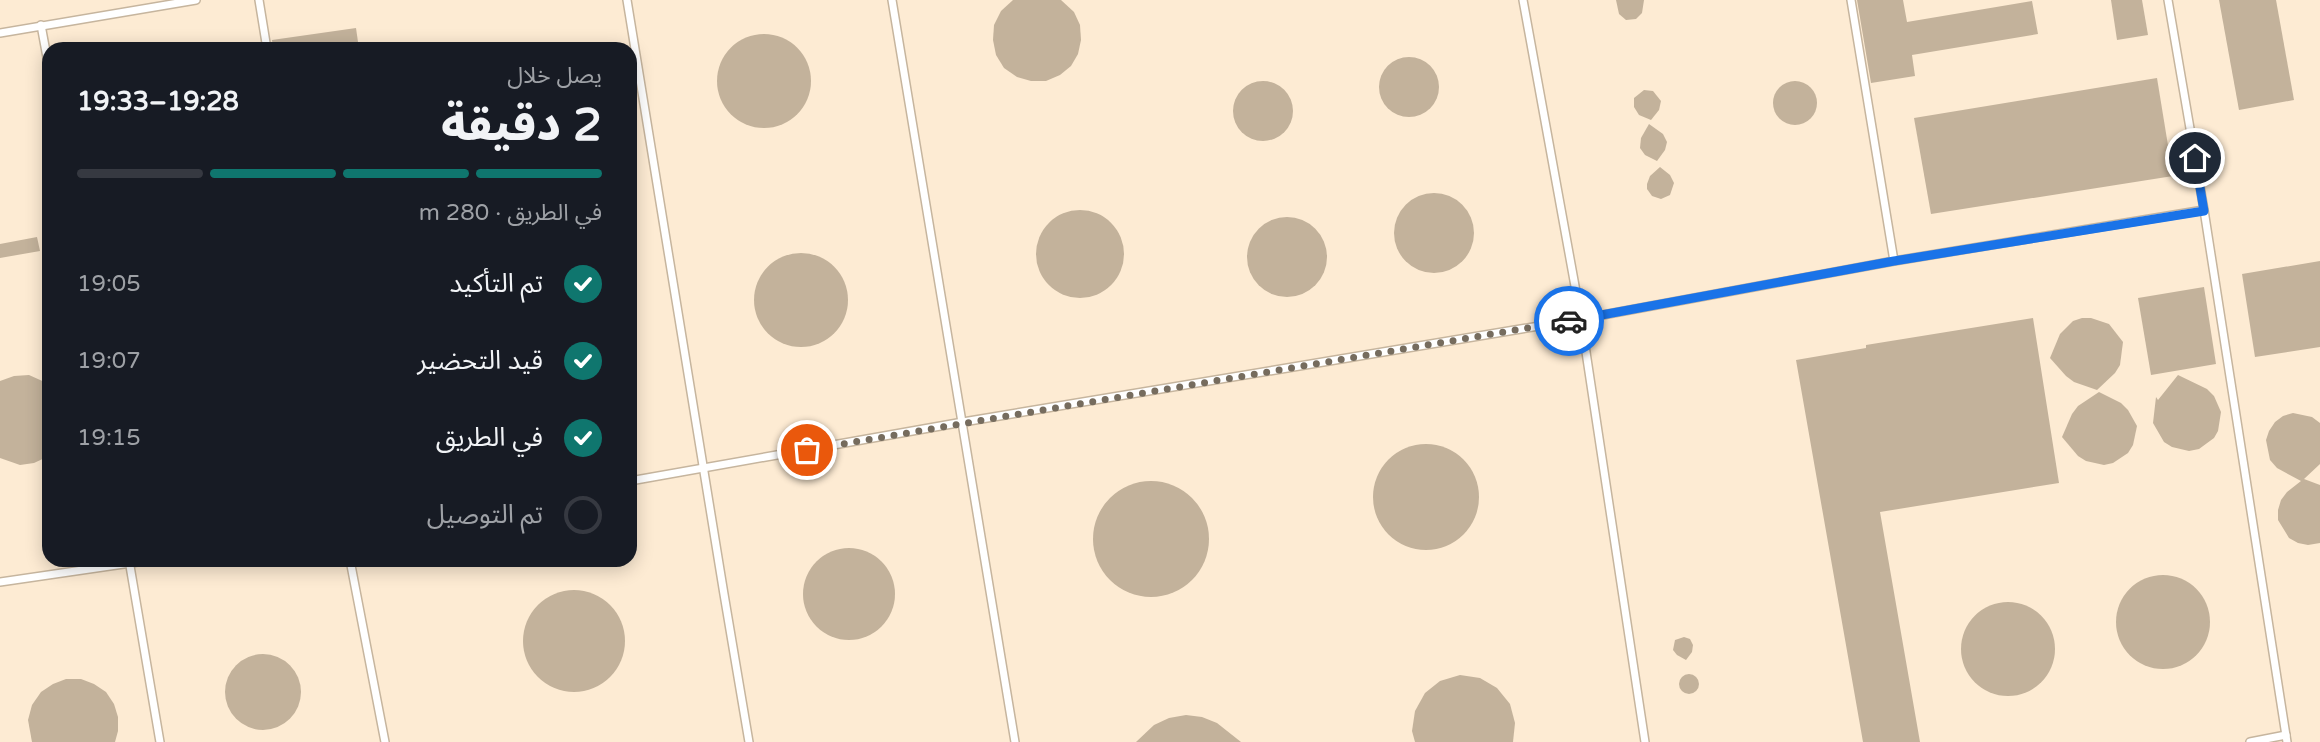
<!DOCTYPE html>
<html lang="ar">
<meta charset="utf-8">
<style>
body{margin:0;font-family:"Varela Round","Noto Sans Arabic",sans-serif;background:#20242c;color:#f1f3f6;direction:rtl;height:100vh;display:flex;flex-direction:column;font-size:26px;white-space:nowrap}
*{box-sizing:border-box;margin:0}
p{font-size:23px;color:#9ea1a6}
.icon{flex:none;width:38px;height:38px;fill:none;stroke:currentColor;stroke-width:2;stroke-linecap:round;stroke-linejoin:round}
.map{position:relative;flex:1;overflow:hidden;direction:ltr}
.sheet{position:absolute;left:42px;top:42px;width:595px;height:525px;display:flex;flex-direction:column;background:#171b24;border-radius:21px;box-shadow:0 4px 18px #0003;direction:rtl}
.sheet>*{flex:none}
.pin{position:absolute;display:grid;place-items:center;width:60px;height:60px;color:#fff;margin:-30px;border:4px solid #fff;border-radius:50%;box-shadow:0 2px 7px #0007}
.courier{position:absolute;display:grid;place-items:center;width:70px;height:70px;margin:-35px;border:5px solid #1a73e8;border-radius:50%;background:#fff;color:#222;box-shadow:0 2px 9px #0007}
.headline em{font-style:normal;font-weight:800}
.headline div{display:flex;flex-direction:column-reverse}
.headline{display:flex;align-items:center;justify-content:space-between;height:119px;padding:0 35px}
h1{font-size:46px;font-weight:800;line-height:52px}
.bar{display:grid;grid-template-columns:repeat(4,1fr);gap:10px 7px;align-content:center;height:84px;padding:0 35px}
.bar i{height:9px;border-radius:5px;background:#363941}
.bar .current{background:#0f766e}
.bar p{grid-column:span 4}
ol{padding:0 35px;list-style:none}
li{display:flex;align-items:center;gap:21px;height:77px}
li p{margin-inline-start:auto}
li .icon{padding:7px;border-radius:50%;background:#0f766e;color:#fff;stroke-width:4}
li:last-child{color:#9ea1a6}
li i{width:38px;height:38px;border:4px solid #363941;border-radius:50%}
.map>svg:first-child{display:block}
</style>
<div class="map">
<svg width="2320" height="742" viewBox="0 0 2320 742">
<rect width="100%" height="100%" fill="#fdebd3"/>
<g fill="#c3b29b">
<path d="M1013,0H1061L1074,12L1080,25L1081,40L1078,54L1071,66L1060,75L1046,81H1031L1017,77L1004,68L996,55L993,40L994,25L1001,11Z"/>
<path d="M1616,0H1644L1642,13L1636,19L1626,20L1619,14Z"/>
<path d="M1857,0H1903L1907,22L2032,1L2038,34L1912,55L1915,76L1871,83Z"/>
<path d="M2111,0H2142L2148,35L2117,40Z"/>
<path d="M2219,0H2276L2294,100L2239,110Z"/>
<path d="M356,28L359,49H273L272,40Z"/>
<circle cx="764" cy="81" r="47"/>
<circle cx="1409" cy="87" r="30"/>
<path d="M2157,78L2173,176L1931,214L1914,118Z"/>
<circle cx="1795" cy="103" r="22"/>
<circle cx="1263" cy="111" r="30"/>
<path d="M1644,90L1653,91L1661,101L1659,110L1651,120L1639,115L1634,107V98Z"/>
<path d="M1649,124L1663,134L1667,142L1665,150L1657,161L1645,155L1640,148L1641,138Z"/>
<path d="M1660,167L1670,175L1674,183L1670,195L1661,199L1652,196L1647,189V184L1650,176Z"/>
<circle cx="1434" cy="233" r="40"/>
<circle cx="1080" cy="254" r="44"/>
<circle cx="1287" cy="257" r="40"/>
<path d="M37,237L40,251L0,258V244Z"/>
<circle cx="801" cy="300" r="47"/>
<path d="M2320,261V347L2255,357L2242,274Z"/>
<path d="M2204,287L2216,364L2151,375L2138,298Z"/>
<path d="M2033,318L2059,483L1880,512L1920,742H1863L1796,360L1866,348V345Z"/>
<path d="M2082,318H2091L2109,324L2123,342L2120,365L2115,373L2097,390L2074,382L2066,376L2050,358L2060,334L2073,321Z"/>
<path d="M29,375L49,384V456L34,463L20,465L0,458V381L14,376Z"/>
<path d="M2178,375L2207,389L2214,396L2221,412L2218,431L2214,438L2199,449L2189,451L2172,447L2164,442L2153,423L2156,397L2158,400Z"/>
<path d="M2099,392L2121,403L2128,410L2137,426L2133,445L2128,453L2113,463L2104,465L2086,461L2078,456L2062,437L2072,414L2078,406Z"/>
<path d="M2293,413L2312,417L2320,423V464L2304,479L2320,485V543L2308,545L2298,543L2289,538L2278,520V510L2281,500L2287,492L2301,481L2277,468L2270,460L2266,440L2269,431L2275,422L2283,416Z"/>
<circle cx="1426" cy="497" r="53"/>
<circle cx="1151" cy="539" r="58"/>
<circle cx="849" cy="594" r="46"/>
<circle cx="2163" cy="622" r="47"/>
<circle cx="574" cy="641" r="51"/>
<circle cx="2008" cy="649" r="47"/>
<path d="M1684,637L1690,639L1693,645L1692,652L1686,660L1677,655L1673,650L1675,640Z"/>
<circle cx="263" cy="692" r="38"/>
<circle cx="1689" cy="684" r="10"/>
<path d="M1460,675L1480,678L1497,688L1510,704L1515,723L1513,742H1415L1412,731L1415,711L1425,693L1440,681Z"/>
<path d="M66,679H81L94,684L106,692L114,704L118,717V731L115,742H32L28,720L32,705L41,692L53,684Z"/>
<path d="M1186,715L1202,717L1217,723L1241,742H1136L1154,725L1169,718Z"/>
</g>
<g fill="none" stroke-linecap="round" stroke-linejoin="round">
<g stroke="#c6b59e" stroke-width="10">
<g id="lane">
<path d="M259,0L267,49"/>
<path d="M627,0C666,248 707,495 749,742"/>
<path d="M892,0L1015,742"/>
<path d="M1523,0L1581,319L1645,742"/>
<path d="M1851,0L1894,261"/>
<path d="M2168,0L2204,210L2287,742"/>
<path d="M41,25L49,68"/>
<path d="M0,33L196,0"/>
<path d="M630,481L963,422L1581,319L1894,261L2204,210"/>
<path d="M129,560L160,742"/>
<path d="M350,560L385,742"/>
<path d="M0,582L151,560"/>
<path d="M2250,742L2286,735"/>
</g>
</g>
<use href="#lane" stroke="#fff" stroke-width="7"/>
</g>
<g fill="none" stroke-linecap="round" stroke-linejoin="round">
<path stroke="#766c5e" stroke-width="7" stroke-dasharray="0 12.6" d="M807,450L1569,321"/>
<path stroke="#1a73e8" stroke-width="9" d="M1569,321L1894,261L2204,211L2195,158"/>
</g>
</svg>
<div class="pin" style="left:807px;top:450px;background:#ea580c"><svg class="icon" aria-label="bag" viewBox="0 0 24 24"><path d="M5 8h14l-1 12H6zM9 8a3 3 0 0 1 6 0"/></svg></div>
<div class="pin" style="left:2195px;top:158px;background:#1f2937"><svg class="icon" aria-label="home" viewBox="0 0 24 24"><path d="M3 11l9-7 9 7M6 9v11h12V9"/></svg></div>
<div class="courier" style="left:1569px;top:321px"><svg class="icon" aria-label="car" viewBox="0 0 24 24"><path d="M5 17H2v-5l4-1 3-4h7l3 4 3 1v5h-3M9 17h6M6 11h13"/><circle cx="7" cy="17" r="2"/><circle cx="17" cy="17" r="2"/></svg></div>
<section class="sheet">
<div class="headline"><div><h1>2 دقيقة</h1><p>يصل خلال</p></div><em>19:28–19:33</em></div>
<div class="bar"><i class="current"></i><i class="current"></i><i class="current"></i><i></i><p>في الطريق · 280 m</p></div>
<ol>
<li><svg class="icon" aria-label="check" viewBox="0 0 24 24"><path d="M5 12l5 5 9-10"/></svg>تم التأكيد<p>19:05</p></li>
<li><svg class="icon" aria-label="check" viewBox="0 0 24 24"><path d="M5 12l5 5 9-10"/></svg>قيد التحضير<p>19:07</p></li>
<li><svg class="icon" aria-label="check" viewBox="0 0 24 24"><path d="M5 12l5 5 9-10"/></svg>في الطريق<p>19:15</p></li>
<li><i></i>تم التوصيل</li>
</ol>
</section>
</div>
